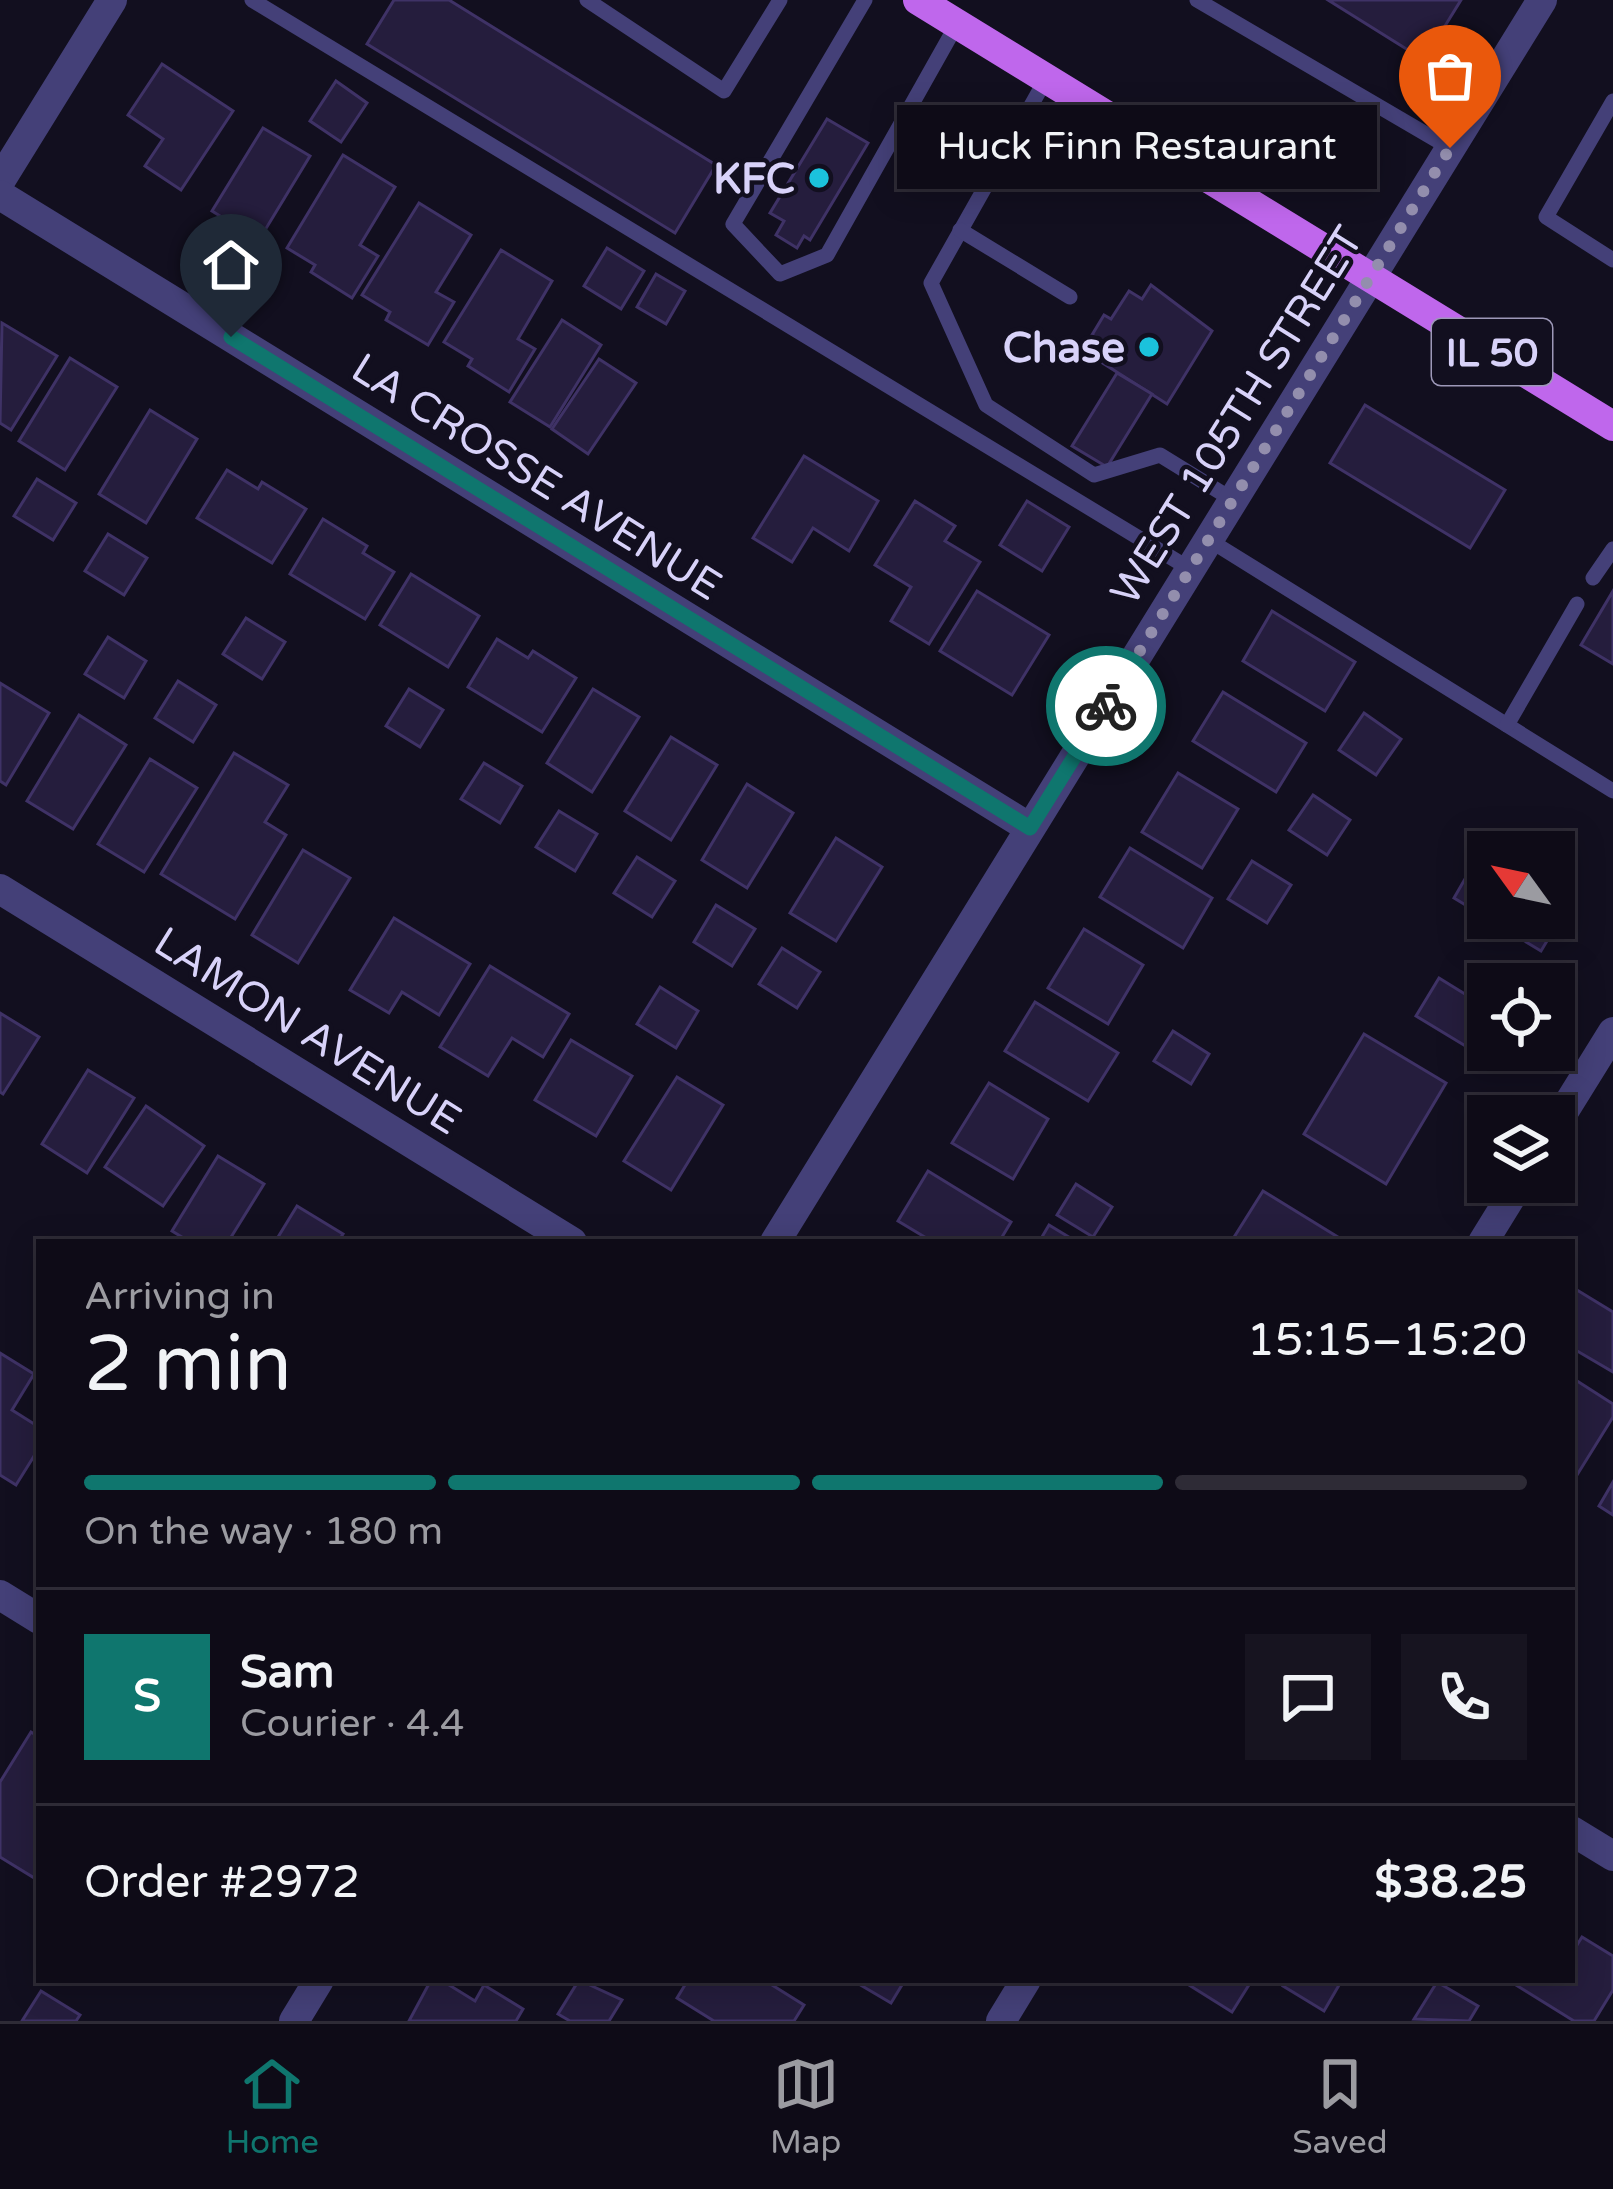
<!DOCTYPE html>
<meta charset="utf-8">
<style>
body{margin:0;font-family:"Varela Round",sans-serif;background:#171420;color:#f1f3f6;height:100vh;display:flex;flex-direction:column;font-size:45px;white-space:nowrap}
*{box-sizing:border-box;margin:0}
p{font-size:39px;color:#9b9ba1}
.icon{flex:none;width:66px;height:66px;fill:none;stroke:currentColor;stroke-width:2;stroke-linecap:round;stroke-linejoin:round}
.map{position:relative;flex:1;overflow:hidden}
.panel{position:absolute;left:36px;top:1239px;width:1539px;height:744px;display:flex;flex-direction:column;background:#0e0b17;border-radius:0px;box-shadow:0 6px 30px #0003,0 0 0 3px #2e2b36}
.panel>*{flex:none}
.needle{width:78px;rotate:303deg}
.tools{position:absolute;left:1467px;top:831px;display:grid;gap:24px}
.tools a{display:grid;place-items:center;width:108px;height:108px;border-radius:0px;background:#0e0b17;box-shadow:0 6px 30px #0003,0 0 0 3px #2e2b36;font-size:60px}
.pin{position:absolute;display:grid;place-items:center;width:102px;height:102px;color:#fff;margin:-123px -51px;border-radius:50% 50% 50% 0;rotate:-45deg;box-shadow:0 0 12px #0007}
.pin .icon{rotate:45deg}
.courier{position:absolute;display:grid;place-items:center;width:120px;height:120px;margin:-60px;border:9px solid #0f766e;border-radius:50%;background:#fff;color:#222;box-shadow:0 3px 15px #0007}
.bubble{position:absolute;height:84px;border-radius:0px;background:#0e0b17;box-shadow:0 6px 30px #0003,0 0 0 3px #2e2b36;font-size:39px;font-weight:600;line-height:84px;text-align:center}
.head em{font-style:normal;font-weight:600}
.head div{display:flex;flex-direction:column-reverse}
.head{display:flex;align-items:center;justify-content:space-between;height:204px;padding:0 48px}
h1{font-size:78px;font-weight:600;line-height:90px}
.bar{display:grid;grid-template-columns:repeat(4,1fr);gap:18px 12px;align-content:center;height:144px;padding:0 48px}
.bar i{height:15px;border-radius:9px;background:#2e2b36}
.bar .current{background:#0f766e}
.bar p{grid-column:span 4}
.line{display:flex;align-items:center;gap:30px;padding:0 48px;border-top:3px solid #2e2b36}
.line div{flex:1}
.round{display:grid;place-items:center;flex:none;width:126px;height:126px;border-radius:0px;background:#171420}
.menu{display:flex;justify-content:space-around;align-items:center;height:168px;border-top:3px solid #2e2b36;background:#0e0b17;font-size:33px;color:#9b9ba1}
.menu a{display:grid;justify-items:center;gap:6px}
.menu .current{color:#0f766e}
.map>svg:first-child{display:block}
</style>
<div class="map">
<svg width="1613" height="2021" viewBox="0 0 1613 2021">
<rect width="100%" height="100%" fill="#120f1f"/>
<g fill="#251d3d" stroke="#3f3266" stroke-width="3">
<path d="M394,0H449L716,165L675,233L367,44Z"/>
<path d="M1328,0H1461L1424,60Z"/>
<path d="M162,64L233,111L181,190L145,166L163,139L128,115Z"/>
<path d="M336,81L367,103L341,142L310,121Z"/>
<path d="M827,119L868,143L810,240L804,236L797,248L776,235L784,221L770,213Z"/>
<path d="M263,128L310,156L259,240L212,211Z"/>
<path d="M343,155L395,187L360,245L378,256L352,298L311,272L315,265L287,248Z"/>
<path d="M419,203L471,235L436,292L454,302L428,345L386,320L390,312L362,295Z"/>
<path d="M607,248L644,271L621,309L584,286Z"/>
<path d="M501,250L552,281L518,339L535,349L509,392L468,366L472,359L444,342Z"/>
<path d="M656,274L685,291L666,324L637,307Z"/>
<path d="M1151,285L1212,331L1167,404L1090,355L1100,339L1092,335L1104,315L1111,319L1129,291L1142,299Z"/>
<path d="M562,320L601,345L550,427L510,402Z"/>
<path d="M2,323L57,356L11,430L0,423Z"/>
<path d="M70,358L117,387L65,470L19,441Z"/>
<path d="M599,359L636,383L588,454L552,429Z"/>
<path d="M1117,373L1152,394L1107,467L1072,446Z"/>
<path d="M1365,405L1505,490L1470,548L1330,463Z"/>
<path d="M150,410L197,439L146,523L99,494Z"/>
<path d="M804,456L878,501L849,551L813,528L792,562L753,538Z"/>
<path d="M227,470L258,489L262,482L306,509L272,563L197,518Z"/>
<path d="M37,479L76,503L53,540L14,516Z"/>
<path d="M915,501L955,526L945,541L980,562L929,644L891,621L911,587L875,565Z"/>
<path d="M1027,501L1069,527L1042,571L1000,545Z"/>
<path d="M323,519L367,546L363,553L394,572L365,619L290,574Z"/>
<path d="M108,534L147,558L124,595L85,571Z"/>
<path d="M411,574L479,616L448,667L380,625Z"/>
<path d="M977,591L1049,635L1012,695L940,651Z"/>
<path d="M1613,591V664L1581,645Z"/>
<path d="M1272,611L1355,662L1325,711L1243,661Z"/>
<path d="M246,618L285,642L262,679L223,654Z"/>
<path d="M108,637L146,661L124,698L85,674Z"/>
<path d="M497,639L528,658L533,651L576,678L542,732L468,687Z"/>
<path d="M178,681L216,705L193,742L155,718Z"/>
<path d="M0,683L49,713L6,785L0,781Z"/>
<path d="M409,689L443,710L420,747L386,726Z"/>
<path d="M593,689L639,717L592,792L547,763Z"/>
<path d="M1223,692L1306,743L1276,792L1193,741Z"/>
<path d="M1364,713L1401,739L1376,775L1339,750Z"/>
<path d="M79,715L126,745L73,829L27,801Z"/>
<path d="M671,737L717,765L671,840L625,811Z"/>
<path d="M234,753L288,785L265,822L286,835L235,919L161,874Z"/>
<path d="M150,759L197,788L144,872L98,844Z"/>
<path d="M484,763L522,786L500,823L461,799Z"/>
<path d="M1178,773L1238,809L1202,868L1142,832Z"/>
<path d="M747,784L793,813L747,888L702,860Z"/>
<path d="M1313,795L1350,820L1327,855L1289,830Z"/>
<path d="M559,811L597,834L575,871L536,847Z"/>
<path d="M836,838L882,867L836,941L790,913Z"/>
<path d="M1130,848L1212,898L1183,948L1100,897Z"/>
<path d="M303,850L350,878L298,963L252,935Z"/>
<path d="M1480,853L1488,858V918H1554V898L1568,906L1541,951L1454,898Z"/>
<path d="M637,857L675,881L652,917L614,893Z"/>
<path d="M1252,861L1291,885L1267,923L1228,899Z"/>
<path d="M716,905L755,929L732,966L694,942Z"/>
<path d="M394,918L470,964L439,1015L402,992L389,1013L350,990Z"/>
<path d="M1084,929L1143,965L1108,1024L1048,988Z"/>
<path d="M782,948L820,972L797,1008L759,984Z"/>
<path d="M490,966L569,1014L543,1057L512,1038L488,1076L440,1047Z"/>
<path d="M1439,978L1473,999L1482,984L1488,987V1046L1482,1056L1416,1016Z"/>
<path d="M660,987L698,1011L676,1048L637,1024Z"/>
<path d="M1035,1002L1118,1053L1088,1101L1005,1051Z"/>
<path d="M0,1013L39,1037L3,1094L0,1092Z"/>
<path d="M1173,1031L1209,1054L1191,1084L1154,1061Z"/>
<path d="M1364,1034L1446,1083L1386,1184L1304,1134Z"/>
<path d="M571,1040L632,1076L596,1136L535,1100Z"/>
<path d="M88,1070L134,1098L87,1173L42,1144Z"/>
<path d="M677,1077L723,1105L671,1190L624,1161Z"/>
<path d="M989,1083L1048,1119L1013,1179L952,1143Z"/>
<path d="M146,1106L204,1146L163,1206L105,1167Z"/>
<path d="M218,1156L264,1184L228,1242H190L172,1231Z"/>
<path d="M928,1171L1011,1222L999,1242H933L898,1221Z"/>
<path d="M1076,1184L1112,1207L1093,1237L1057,1215Z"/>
<path d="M1263,1191L1346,1242H1231Z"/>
<path d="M297,1206L343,1234L338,1242H275Z"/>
<path d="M1049,1225L1077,1242H1039Z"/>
<path d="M1572,1287L1613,1312V1372L1572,1348Z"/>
<path d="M0,1353L34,1374L12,1410L39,1427V1448L16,1485L0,1475Z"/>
<path d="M1574,1379L1613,1404V1417L1577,1475L1572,1472Z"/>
<path d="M1613,1482V1515L1599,1506Z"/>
<path d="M31,1732L39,1737L36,1879L0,1857V1782Z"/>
<path d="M1582,1937L1613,1956V1990L1594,2021H1574L1508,1980H1572V1953Z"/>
<path d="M431,1980H441L475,2001L484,1985L523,2009L516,2021H409Z"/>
<path d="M579,1980L622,2000L609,2021H570L558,2014Z"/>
<path d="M688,1980H764L804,2005L794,2021H714L677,1998Z"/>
<path d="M852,1980H905L891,2003Z"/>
<path d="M1181,1980H1252L1232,2012Z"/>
<path d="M1287,1980H1342L1324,2011L1283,1986Z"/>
<path d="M1437,1982L1478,2006L1469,2021L1414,2019Z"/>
<path d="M41,1991L80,2015L76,2021H22Z"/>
</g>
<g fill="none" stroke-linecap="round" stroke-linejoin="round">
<g stroke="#444078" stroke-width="15">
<path d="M252,0L1190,569"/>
<path d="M587,0L724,91L780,0"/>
<path d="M865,0L733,224L780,274L827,255L957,24"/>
<path d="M1197,0L1450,148"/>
<path d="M1046,79L931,283L986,405L1094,475L1160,455L1233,500"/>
<path d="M1613,101L1546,217L1613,260"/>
<path d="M960,230L1070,297"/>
<path d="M1209,540L1613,791"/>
<path d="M1593,578L1613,549"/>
<path d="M1507,725L1577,604"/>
</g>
<g stroke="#444078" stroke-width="30">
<path d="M0,181L112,0"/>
<path d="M0,195L1030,828"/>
<path d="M0,889L572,1242"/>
<path d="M1554,1127L1613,1032"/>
<path d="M775,1242L1542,0"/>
<path d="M1483,1242L1520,1182"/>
<path d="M0,1595L39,1619"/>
<path d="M1572,1831L1613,1856"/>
<path d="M294,2021L319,1980"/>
<path d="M1001,2021L1026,1980"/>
</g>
<path stroke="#bf67ec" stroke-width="30" d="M918,0L1613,426"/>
</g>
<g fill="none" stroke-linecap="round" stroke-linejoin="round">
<path stroke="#938ead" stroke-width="12" stroke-dasharray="0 21.6" d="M1106,706L1450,148"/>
<path stroke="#0f766e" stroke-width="15" d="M231,337L1030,828L1106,706"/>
</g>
<g fill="#1bc2dc" stroke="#120f1f" stroke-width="4.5">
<circle cx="819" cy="178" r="12"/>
<circle cx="1149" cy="347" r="12"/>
</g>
<g text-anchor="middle" stroke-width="9" stroke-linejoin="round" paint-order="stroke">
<rect fill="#120f1f" stroke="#9d98b8" stroke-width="3" x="1432" y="319" width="120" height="66" rx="9"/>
<g font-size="39" font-weight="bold" fill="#d8d2f9">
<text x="1492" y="366">IL 50</text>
</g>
<g font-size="42" font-weight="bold" fill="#d8d2f9" stroke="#120f1f" text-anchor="end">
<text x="795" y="193">KFC</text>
<text x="1125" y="362">Chase</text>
</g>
<g font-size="42" fill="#d8d2f9" stroke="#120f1f">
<text transform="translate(1236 415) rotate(-58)" y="15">WEST 105TH STREET</text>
<text transform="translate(537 476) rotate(32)" y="15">LA CROSSE AVENUE</text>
<text transform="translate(308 1030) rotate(32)" y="15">LAMON AVENUE</text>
</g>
</g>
</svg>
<div class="tools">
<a><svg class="needle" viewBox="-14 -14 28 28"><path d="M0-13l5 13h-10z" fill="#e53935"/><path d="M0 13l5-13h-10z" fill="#9b9ba1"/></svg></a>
<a><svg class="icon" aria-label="locate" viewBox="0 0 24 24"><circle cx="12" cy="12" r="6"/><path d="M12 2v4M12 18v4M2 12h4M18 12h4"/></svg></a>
<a><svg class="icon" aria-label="layers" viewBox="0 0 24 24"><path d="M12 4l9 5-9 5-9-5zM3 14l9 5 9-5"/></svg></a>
</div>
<div class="pin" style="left:1450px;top:148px;background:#ea580c"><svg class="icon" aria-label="bag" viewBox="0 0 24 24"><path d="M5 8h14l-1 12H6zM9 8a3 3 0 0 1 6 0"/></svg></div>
<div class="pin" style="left:231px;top:337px;background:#1f2937"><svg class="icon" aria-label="home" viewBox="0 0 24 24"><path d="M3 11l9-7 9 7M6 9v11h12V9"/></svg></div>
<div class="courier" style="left:1106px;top:706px"><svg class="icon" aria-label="bike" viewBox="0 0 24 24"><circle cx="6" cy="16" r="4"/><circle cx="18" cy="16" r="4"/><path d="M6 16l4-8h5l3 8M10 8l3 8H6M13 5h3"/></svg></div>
<div class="bubble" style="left:897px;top:105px;width:480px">Huck Finn Restaurant</div>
<section class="panel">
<div class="head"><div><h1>2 min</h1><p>Arriving in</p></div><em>15:15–15:20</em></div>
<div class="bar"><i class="current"></i><i class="current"></i><i class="current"></i><i></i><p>On the way · 180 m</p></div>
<div class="line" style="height:216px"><b class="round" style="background:#0f766e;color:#fff">S</b><div><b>Sam</b><p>Courier · 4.4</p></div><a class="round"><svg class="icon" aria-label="chat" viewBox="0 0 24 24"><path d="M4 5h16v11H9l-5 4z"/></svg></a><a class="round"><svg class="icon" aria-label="phone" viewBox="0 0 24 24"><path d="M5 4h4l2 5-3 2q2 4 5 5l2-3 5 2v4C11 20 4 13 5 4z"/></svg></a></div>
<div class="line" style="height:156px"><div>Order #2972</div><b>$38.25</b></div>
</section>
</div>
<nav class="menu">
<a class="current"><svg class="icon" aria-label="home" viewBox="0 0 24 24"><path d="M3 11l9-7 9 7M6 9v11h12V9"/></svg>Home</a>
<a><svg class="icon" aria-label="map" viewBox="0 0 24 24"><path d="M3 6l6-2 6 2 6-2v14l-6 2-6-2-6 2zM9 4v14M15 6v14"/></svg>Map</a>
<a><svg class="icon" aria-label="saved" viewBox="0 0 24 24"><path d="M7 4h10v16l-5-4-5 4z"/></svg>Saved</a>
</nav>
